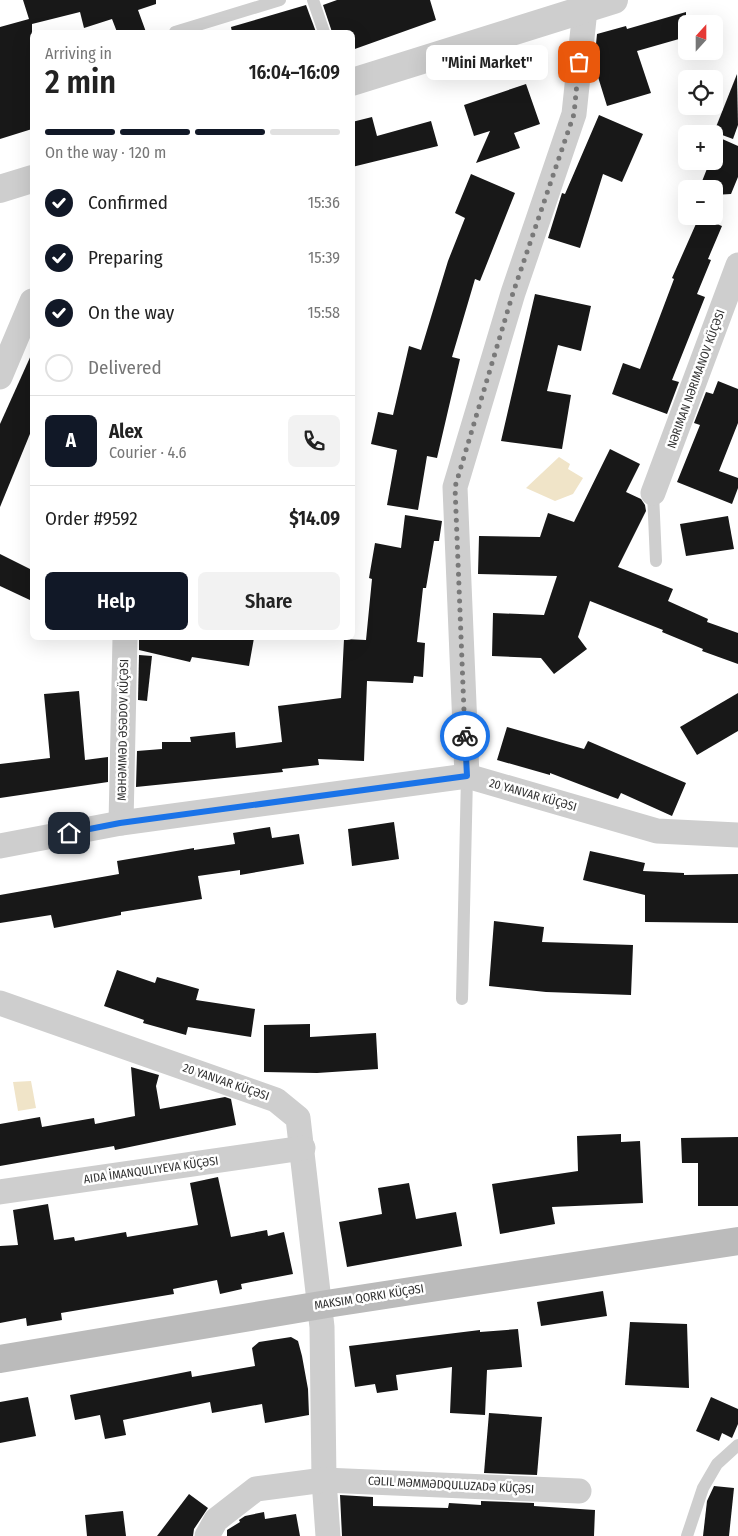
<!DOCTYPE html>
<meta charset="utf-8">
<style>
body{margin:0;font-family:"Fira Sans Condensed",sans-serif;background:#f2f2f2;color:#222;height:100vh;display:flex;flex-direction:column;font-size:19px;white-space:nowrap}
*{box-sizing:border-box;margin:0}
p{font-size:16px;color:#767676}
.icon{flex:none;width:28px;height:28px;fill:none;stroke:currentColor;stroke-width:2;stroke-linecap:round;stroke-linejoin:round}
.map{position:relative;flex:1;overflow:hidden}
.panel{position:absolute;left:30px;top:30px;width:325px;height:610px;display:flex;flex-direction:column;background:#fff;border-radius:8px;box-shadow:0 5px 20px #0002}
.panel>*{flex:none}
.needle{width:32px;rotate:21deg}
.fabs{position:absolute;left:678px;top:15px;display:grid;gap:10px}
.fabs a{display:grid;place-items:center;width:45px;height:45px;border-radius:8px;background:#fff;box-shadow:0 5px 20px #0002;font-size:25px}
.pin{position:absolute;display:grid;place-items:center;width:42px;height:42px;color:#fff;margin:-21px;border-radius:10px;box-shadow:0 2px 8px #0006}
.courier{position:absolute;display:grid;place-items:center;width:50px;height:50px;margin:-25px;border:4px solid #1a73e8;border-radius:50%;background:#fff;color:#222;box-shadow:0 1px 6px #0007}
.bubble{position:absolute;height:35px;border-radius:8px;background:#fff;box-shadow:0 5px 20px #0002;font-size:16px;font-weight:600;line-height:35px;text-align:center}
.headline em{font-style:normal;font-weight:600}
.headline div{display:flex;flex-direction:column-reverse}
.headline{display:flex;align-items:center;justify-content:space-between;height:85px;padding:0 15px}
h1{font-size:32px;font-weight:600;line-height:38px}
.bar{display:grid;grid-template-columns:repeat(4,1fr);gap:8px 5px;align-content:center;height:60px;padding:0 15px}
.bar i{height:6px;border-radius:4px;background:#e0e0e0}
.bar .current{background:#111827}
.bar p{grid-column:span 4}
.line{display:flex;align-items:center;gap:12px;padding:0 15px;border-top:1px solid #e0e0e0}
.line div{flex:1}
.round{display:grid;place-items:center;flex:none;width:52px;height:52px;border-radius:8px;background:#f2f2f2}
ol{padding:0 15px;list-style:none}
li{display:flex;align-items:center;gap:15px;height:55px}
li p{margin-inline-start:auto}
li .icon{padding:5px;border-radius:50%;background:#111827;color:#fff;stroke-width:4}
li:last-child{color:#767676}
li i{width:28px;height:28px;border:2px solid #e0e0e0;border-radius:50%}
.primary-button{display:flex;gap:10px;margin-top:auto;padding:10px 15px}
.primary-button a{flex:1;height:58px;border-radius:8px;background:#111827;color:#fff;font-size:20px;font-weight:600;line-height:58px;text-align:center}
.primary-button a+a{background:#f2f2f2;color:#222}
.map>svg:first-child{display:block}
</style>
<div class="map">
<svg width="738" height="1536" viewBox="0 0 738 1536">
<rect width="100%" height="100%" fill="#fff"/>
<g fill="#f0e4c8">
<path d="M559,457L570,464L568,469L583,478L573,494L555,501L526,488Z"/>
<path d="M31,1081L36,1108L18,1111L13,1082Z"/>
</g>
<g fill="#181818">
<path d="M23,0H156V4L138,10L146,32H117L112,19L84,28L80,12L32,24V129L0,139V27L29,19Z"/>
<path d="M337,0H430L436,20L352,50V32H332L323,5Z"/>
<path d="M306,5L316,32H232L231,27Z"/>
<path d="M686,12V37L637,51L651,93L607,106L594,64L597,34L626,26L627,29Z"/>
<path d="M737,74L738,125L733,139L714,132Z"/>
<path d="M526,84L540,124L514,133L520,148L476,163L490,131L474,136L464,105Z"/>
<path d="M599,115L643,134L622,182L603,174L580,248L548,238L562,193L565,194Z"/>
<path d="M372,117L377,136L431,121L438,146L352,167V122Z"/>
<path d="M720,138L738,146V177L731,194L714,195V189H699L710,161H714V153Z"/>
<path d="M471,174L515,193L480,281L475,279L452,357L460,359L437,458L427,456L418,510L387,505L397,450L371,444L378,412L393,415L409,346L421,350L448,261L465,218L455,213Z"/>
<path d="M699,217L722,226L708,259L711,260L697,294L705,297L672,380L679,382L667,414L612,394L623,363L640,369L674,279L672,278Z"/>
<path d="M535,294L591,306L581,351L558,345L547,391L571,395L562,449L501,441Z"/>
<path d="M32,353V429L0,507V424Z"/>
<path d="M718,381L738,389V423L719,471L738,478V488L732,504L677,482L700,425L694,423L706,392L713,394Z"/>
<path d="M610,449L640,464L626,492L641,499L645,505L646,511L618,567L673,589L668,601L708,619L707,622L738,633V664L702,651L703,649L662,632L663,630L590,601L578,637L587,649L554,674L541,658L492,656L493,613L544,615L557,576L478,574L479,536L540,537L548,513L574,522Z"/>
<path d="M405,515L442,521L439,541H434L426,588H423L417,642L425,643L423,677L414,676L413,683L367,681L364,761L318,759L319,765L282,769L283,772L136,787L137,751L162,749V742H191L190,737L235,732L236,748L282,742L278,706L341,698L344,639L366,640L372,579L369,578L375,543L401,548Z"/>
<path d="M728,516L734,549L686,556L680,524Z"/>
<path d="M0,554L32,570V601L0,586Z"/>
<path d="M139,638H254L249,666L192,657L190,662L139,650Z"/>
<path d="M139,655L152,656L147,701L138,700Z"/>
<path d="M79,691L85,760L108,757V782L0,798V764L50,758L44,694Z"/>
<path d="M738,693V731L697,755L680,727Z"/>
<path d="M507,727L584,749L588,741L686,783L672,816L621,793L618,799L550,773V775L497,760Z"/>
<path d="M394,822L399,859L352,866L348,829Z"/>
<path d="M270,827L272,838L299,834L304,864L240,875V870L198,876L202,899L121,912V915L54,928L51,915L0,923V895L119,874L117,861L194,848V850L235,844L233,833Z"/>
<path d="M590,851L645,863L643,871L684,873V875L738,874V923L645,922V895L583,880Z"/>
<path d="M494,921L544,927L542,942L633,945L631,995L546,992L489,986Z"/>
<path d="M117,970L155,983L157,977L199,989L196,1000L255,1009L251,1037L188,1027L186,1035L143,1023L144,1020L104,1006Z"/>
<path d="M310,1024V1037L376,1033L378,1069L317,1073L264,1072V1025Z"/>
<path d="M131,1067L159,1075L156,1086L160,1109L225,1097L231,1099L236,1125L115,1150L114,1146L0,1166V1124L40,1117L42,1127L94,1118L95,1124L135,1116Z"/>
<path d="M621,1134V1142L640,1141L643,1203L552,1207L555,1224L500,1234L492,1184L578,1171L577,1136Z"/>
<path d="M738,1137V1206H698V1163H682L681,1138Z"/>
<path d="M218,1177L231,1237L267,1230L268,1236L284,1232L293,1274L241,1284L242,1289L220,1294L217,1280L173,1289L174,1294L61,1313L62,1320L27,1326L26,1318L0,1323V1246L18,1245L13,1210L48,1204L54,1240L74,1237L75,1241L126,1232L127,1237L198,1225L190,1183Z"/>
<path d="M409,1183L416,1219L456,1212L462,1246L347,1267L339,1222L382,1214L378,1188Z"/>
<path d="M603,1291L607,1316L541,1326L537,1302Z"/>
<path d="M630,1322L687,1324L689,1388L625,1385Z"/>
<path d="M518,1329L522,1367L487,1370L485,1415L450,1413L452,1367L396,1375L398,1390L377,1393L375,1384L355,1387L349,1346L480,1330V1332Z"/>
<path d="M291,1337L298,1341L302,1356L308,1389L309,1415L265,1423L262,1404L212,1413L210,1402L123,1420L126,1435L105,1439L100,1415L75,1420L70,1395L191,1371L192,1377L255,1366L252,1348L259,1342Z"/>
<path d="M28,1397L36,1436L0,1443V1402Z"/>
<path d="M711,1397L738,1409V1424L732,1438L722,1433L719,1441L696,1431Z"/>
<path d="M489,1413L542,1417L537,1475L484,1473Z"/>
<path d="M714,1486L734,1488L729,1536H703L707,1501Z"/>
<path d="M189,1494L208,1508L194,1529L193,1536H157Z"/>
<path d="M340,1495L373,1497V1506L448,1508L449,1503L481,1505V1501L534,1503V1506L595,1510L594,1536H342Z"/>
<path d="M123,1511L126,1536H87L85,1515Z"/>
<path d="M264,1512L265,1519L296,1514L300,1536H227V1530L240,1522L239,1520L245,1516Z"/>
</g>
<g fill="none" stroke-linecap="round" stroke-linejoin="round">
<g stroke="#cecece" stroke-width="12">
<path d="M313,0L324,32"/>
<path d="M175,32L280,0"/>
<path d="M653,493L656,561"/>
<path d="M462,999L467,776"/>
<path d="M687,1536L703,1488L717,1464L738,1445"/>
</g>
<g stroke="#cecece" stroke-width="25">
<path d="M0,377L32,301"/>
<path d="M653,493L738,265"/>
<path d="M467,776L455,487L513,293L574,114L586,0"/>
<path d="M121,823L125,638"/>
<path d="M0,846L121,823L467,776L657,831L738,835"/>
<path d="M0,1003L276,1100L298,1118L322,1327L324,1480L328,1536"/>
<path d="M0,1192L303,1148"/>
<path d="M207,1536L216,1520L256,1489L324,1480L579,1491"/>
</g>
<g stroke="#cecece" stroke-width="28">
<path d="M352,82L614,0"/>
<path d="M0,189L32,179"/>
</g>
<path stroke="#bbb" stroke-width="28" d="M0,1359L333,1303L738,1241"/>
</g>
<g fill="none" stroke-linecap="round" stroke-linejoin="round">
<path stroke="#797979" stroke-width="5" stroke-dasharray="0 9" d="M465,736L455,487L513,293L574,114L579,62"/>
<path stroke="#1a73e8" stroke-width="6" d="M69,833L120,823L467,776L465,736"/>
</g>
<g text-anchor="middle" stroke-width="5" stroke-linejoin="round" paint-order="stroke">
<g font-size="12" fill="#313131" stroke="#fff">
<text transform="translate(696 379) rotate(-70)" y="4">NƏRIMAN NƏRIMANOV KÜÇƏSI</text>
<text transform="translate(123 730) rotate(-89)" y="4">MƏHƏMMƏD ƏSƏDOV KÜÇƏSI</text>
<text transform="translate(533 795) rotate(16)" y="4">20 YANVAR KÜÇƏSI</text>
<text transform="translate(226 1082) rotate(19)" y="4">20 YANVAR KÜÇƏSI</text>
<text transform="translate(151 1170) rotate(-8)" y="4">AIDA İMANQULIYEVA KÜÇƏSI</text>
<text transform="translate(369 1297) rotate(-9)" y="4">MAKSIM QORKI KÜÇƏSI</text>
<text transform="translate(451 1485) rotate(3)" y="4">CƏLIL MƏMMƏDQULUZADƏ KÜÇƏSI</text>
</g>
</g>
</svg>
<div class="fabs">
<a><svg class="needle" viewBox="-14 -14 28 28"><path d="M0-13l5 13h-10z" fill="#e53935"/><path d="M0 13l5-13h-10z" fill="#767676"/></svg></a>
<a><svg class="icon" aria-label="locate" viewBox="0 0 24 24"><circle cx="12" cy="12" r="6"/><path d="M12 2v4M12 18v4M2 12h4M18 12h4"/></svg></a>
<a>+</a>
<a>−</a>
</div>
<div class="pin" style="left:579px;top:62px;background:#ea580c"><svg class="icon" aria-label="bag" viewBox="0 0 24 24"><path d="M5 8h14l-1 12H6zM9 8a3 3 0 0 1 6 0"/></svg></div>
<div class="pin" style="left:69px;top:833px;background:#1f2937"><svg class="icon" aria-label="home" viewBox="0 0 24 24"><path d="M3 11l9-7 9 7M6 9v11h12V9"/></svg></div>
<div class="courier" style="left:465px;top:736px"><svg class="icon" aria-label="bike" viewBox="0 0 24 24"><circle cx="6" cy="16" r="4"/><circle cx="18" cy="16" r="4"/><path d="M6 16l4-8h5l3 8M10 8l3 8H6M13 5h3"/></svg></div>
<div class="bubble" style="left:426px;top:45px;width:122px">&quot;Mini Market&quot;</div>
<section class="panel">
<div class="headline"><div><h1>2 min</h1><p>Arriving in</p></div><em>16:04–16:09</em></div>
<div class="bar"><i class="current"></i><i class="current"></i><i class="current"></i><i></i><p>On the way · 120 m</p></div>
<ol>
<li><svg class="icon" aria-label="check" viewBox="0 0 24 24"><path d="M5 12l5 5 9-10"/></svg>Confirmed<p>15:36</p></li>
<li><svg class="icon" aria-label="check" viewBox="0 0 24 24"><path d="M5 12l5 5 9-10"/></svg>Preparing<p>15:39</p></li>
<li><svg class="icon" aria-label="check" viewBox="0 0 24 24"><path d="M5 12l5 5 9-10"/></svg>On the way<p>15:58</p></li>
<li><i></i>Delivered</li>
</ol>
<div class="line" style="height:90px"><b class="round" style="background:#111827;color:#fff">A</b><div><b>Alex</b><p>Courier · 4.6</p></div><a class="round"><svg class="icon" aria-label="phone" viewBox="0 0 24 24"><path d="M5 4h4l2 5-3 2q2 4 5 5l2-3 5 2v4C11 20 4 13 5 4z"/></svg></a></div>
<div class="line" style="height:65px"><div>Order #9592</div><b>$14.09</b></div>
<div class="primary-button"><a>Help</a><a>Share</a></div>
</section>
</div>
